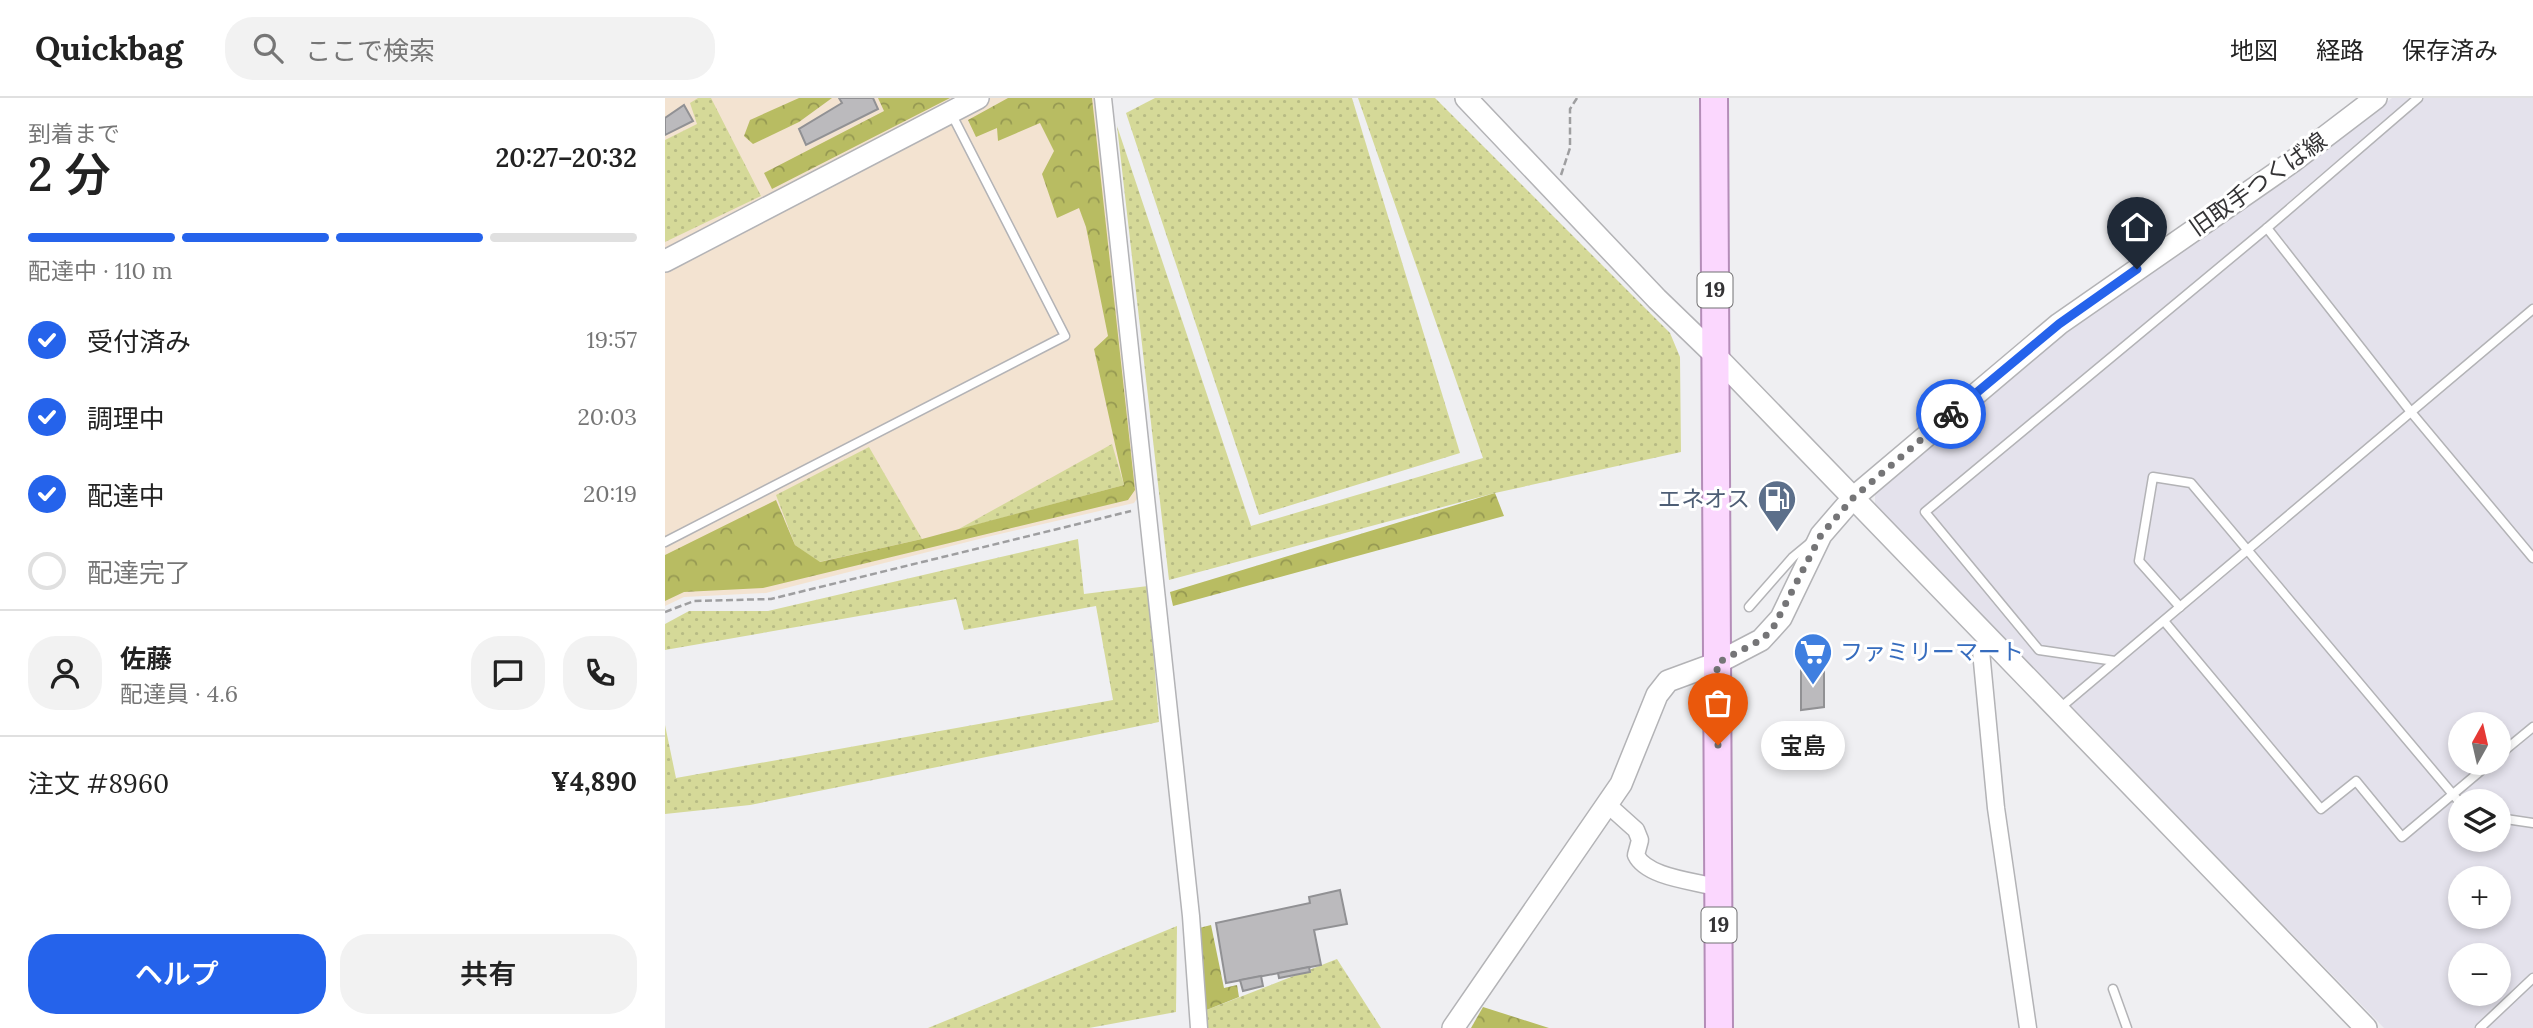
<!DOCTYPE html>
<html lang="ja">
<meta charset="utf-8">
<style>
body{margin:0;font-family:Lora,"Noto Sans JP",serif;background:#f2f2f2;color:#222;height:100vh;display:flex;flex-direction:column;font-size:26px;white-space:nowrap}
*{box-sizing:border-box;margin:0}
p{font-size:23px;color:#767676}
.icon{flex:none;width:38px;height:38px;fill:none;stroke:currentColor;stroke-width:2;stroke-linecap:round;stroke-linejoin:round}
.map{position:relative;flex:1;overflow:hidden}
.drawer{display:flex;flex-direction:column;background:#fff;width:665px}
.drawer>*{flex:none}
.needle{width:46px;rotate:8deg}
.tools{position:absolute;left:1783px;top:614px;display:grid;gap:14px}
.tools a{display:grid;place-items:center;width:63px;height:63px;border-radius:50%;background:#fff;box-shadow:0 4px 10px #0003;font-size:35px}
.pin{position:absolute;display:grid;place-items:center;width:60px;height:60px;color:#fff;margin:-72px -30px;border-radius:50% 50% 50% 0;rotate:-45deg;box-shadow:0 0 7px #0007}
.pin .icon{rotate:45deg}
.courier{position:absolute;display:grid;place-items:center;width:70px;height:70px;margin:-35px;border:5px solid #2563eb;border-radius:50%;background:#fff;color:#222;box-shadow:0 2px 9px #0007}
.bubble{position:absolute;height:49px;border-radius:24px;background:#fff;box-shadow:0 4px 10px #0003;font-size:23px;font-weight:600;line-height:49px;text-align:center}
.summary em{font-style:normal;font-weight:600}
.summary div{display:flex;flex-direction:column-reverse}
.summary{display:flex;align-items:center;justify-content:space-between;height:119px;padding:0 28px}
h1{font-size:46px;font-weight:600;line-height:52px}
.bar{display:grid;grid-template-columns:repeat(4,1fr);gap:10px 7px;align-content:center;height:84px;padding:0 28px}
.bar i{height:9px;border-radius:5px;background:#e0e0e0}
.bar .current{background:#2563eb}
.bar p{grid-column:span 4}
.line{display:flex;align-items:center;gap:18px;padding:0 28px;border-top:2px solid #e0e0e0}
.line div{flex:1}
.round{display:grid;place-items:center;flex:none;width:74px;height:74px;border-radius:28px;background:#f2f2f2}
ol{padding:0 28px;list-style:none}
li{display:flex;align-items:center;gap:21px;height:77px}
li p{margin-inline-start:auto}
li .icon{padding:7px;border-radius:50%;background:#2563eb;color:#fff;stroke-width:4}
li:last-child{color:#767676}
li i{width:38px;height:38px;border:4px solid #e0e0e0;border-radius:50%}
.action{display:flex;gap:14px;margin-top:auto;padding:14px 28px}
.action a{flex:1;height:80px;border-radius:28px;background:#2563eb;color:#fff;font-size:28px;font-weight:600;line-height:80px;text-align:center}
.action a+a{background:#f2f2f2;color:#222}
header{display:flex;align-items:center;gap:42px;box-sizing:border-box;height:98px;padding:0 35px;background:#fff;border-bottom:2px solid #e0e0e0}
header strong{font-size:33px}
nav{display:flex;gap:38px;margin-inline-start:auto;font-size:24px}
.search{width:490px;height:63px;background:#f2f2f2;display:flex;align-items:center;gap:18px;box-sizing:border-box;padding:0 24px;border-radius:28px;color:#767676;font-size:26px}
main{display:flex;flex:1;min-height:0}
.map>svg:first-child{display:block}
</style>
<header>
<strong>Quickbag</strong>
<div class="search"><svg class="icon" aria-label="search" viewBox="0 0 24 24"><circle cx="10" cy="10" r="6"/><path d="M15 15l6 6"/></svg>ここで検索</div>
<nav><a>地図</a><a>経路</a><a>保存済み</a></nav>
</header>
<main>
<section class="drawer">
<div class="summary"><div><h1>2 分</h1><p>到着まで</p></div><em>20:27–20:32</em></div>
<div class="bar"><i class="current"></i><i class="current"></i><i class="current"></i><i></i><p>配達中 · 110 m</p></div>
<ol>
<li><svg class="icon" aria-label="check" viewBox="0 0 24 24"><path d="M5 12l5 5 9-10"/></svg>受付済み<p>19:57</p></li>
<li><svg class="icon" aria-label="check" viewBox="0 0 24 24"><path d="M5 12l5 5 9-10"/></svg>調理中<p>20:03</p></li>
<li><svg class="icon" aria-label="check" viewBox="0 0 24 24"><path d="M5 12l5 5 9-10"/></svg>配達中<p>20:19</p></li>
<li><i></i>配達完了</li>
</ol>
<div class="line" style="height:126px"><a class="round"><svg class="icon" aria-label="person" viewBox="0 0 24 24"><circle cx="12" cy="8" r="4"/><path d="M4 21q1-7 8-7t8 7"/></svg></a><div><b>佐藤</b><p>配達員 · 4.6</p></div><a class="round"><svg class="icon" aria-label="chat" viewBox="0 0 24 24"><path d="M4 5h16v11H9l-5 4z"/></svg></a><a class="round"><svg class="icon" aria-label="phone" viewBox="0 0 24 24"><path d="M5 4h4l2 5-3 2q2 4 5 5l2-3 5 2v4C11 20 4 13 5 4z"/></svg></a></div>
<div class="line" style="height:91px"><div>注文 #8960</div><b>¥4,890</b></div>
<div class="action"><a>ヘルプ</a><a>共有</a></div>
</section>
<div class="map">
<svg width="1868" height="930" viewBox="0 0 1868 930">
<defs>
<pattern id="grass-dots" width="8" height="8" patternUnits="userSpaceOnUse" patternTransform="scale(1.75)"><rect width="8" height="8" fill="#d5d998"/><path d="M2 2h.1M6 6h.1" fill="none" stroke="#b7bb84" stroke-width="1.8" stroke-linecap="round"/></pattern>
<pattern id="forest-crowns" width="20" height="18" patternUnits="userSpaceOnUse" patternTransform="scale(1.75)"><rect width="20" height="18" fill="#b8bc62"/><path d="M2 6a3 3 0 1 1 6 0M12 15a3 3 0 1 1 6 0" fill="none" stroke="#969952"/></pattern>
</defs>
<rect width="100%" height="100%" fill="#efeff2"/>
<path fill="#e4e2ec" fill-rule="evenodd" d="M1727,0H1868V930H1719L1210,408V393L1374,254L1611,88ZM1796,626H1834V665H1796ZM1796,704H1834V742H1796ZM1796,780H1834V819H1796ZM1796,858H1834V896H1796Z"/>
<path fill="#f3e3d1" d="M0,0H431L475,396L469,405L322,439L101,495L19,499L0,508Z"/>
<g fill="url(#grass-dots)">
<path d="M33,0H46L96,98L0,144V42L32,26L25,5Z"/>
<path d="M490,0H687L795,355L594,417L461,15Z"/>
<path d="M693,0H770L1005,235L1015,259L1016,354L830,395L504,482L452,28L586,428L818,360Z"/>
<path d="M447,346L459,387L292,432Z"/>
<path d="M204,349L257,441L154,464L130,447L111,397Z"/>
<path d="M413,441L419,496L483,488L494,624L85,707L0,716V627L11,680L448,602L431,508L299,532L291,501L0,552V526L24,513H103Z"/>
<path d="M512,828L511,914L424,930H263Z"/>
<path d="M672,861L716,930H540L539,913Z"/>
</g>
<g fill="url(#forest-crowns)">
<path d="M134,0H167L134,24L88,46L79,38L85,22Z"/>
<path d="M213,0H285L107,91L99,75L219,13Z"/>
<path d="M343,0H427L470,392L463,402L98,490L19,494L0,503V457L111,402L130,447L155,464L257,441L459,387L429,251L443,238L421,129L414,110L392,120L377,76L389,53L375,25L333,43L332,30L311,39L303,22Z"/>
<path d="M830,395L839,418L508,508L505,494Z"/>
<path d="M546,827L559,890L572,887L574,899L539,913L534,830Z"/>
<path d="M818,909L884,930H806Z"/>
</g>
<g fill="#bbbabd" stroke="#919194" stroke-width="2">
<path d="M174,0H208L213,11L141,47L134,31L177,5Z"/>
<path d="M19,7L28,23L0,37V20Z"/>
<path d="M1136,565L1159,566V609L1136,612Z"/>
<path d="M675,792L682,826L649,832L656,867L561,885L551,825L645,805L644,799Z"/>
<path d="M644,869L645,874L614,880L613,875Z"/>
<path d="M596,878L598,888L578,893L575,882Z"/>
</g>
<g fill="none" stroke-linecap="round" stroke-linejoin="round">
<g stroke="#b3b3b6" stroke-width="11">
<g id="service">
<path d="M1602,130L1746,314L1868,460"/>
<path d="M0,444L400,238L287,17"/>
<path d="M1084,509L1128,459L1145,445"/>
<path d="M1515,509L1474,463L1488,379L1526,385L1796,706"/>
<path d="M1499,523L1656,711L1691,683L1737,739L1825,665"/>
<path d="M1450,563L1374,552L1260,414L1602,130L1753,0"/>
<path d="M1395,610L1868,211"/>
<path d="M1834,657L1868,629"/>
<path d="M1834,720L1868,725"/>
<path d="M1448,891L1462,930"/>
<path d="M1815,930L1868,880"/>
</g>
</g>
<g stroke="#b3b3b6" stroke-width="19">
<g id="minor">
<path d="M438,0L526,818L534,930"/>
<path d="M1324,541L1316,553L1331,710L1363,930"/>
<path d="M942,706L971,732L975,742L971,757C982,780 1031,783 1054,790"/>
</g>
</g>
<g stroke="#b3b3b6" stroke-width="24">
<g id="tertiary">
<path d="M801,0L992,201L1050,257L1701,930"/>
<path d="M0,163L313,0"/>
<path d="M788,930L956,686L992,597L1003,583L1052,565L1096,542L1116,520L1156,437L1188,400L1394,226L1627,64L1711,0"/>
</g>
</g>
<g stroke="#b48db8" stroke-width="30">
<path id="primary" d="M1049,0L1054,930"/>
</g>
<g stroke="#9e9ea0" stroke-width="2.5" stroke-dasharray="7 3.5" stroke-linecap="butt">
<path d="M896,77L905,50V11L912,0"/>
<path d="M0,514L29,503L106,501L466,413"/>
</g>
<use href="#service" stroke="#fff" stroke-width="8"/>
<use href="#minor" stroke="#fff" stroke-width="16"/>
<use href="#tertiary" stroke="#fff" stroke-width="21"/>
<use href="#primary" stroke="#fbd7fe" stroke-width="26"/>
</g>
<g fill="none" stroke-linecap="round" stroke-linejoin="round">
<path stroke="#757577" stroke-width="7" stroke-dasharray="0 12.6" d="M1053,647L1052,565L1096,542L1107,532L1156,437L1188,400L1286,316"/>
<path stroke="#2563eb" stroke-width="9" d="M1286,316L1394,226L1472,171"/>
</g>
<defs>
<g id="fuel-pin" transform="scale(2.0125)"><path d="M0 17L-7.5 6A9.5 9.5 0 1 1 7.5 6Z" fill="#5c6f8a" stroke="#fff"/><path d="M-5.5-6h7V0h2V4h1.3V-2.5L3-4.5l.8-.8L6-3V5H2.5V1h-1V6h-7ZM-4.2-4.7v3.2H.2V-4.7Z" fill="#fff"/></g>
<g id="supermarket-pin" transform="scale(2.0125)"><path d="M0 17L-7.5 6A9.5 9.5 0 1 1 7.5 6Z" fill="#3f7fe0" stroke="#fff"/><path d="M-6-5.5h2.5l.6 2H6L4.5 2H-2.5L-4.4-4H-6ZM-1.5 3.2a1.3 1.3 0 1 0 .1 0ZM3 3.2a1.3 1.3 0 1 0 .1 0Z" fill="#fff"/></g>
</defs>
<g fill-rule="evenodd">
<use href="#fuel-pin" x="1112" y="401"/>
<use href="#supermarket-pin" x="1148" y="554"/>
</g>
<g text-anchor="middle" stroke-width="6" stroke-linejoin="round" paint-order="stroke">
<g fill="#fff" stroke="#717072" stroke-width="2">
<rect x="1032.5" y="174.5" width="35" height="35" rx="5"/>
<rect x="1036.5" y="809.5" width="35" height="35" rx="5"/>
</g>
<g font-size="21" font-weight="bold" fill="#343335">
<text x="1050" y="199">19</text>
<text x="1054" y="834">19</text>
</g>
<g font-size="23" fill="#343335" stroke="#fff">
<text transform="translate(1593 86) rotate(-35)" y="8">旧取手つくば線</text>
</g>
<g font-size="23" fill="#4e5e75" stroke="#fff" text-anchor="end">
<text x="1085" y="409">エネオス</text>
</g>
<g font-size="23" fill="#366cbe" stroke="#fff" text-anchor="start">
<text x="1175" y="562">ファミリーマート</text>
</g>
</g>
</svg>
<div class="tools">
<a><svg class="needle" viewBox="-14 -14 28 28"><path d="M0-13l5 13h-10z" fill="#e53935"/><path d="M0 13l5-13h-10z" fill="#767676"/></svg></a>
<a><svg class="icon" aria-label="layers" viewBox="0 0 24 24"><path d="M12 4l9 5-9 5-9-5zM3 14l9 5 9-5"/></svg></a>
<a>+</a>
<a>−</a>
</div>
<div class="pin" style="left:1053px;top:647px;background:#ea580c"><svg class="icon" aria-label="bag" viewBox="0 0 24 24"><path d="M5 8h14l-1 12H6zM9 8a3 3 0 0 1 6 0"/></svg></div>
<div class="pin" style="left:1472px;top:171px;background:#1f2937"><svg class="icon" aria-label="home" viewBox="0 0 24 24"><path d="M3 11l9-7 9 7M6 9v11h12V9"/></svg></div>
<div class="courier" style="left:1286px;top:316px"><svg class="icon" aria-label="bike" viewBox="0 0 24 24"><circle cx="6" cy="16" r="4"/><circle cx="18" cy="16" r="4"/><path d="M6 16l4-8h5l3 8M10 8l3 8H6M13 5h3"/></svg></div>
<div class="bubble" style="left:1096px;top:623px;width:84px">宝島</div>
</div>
</main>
